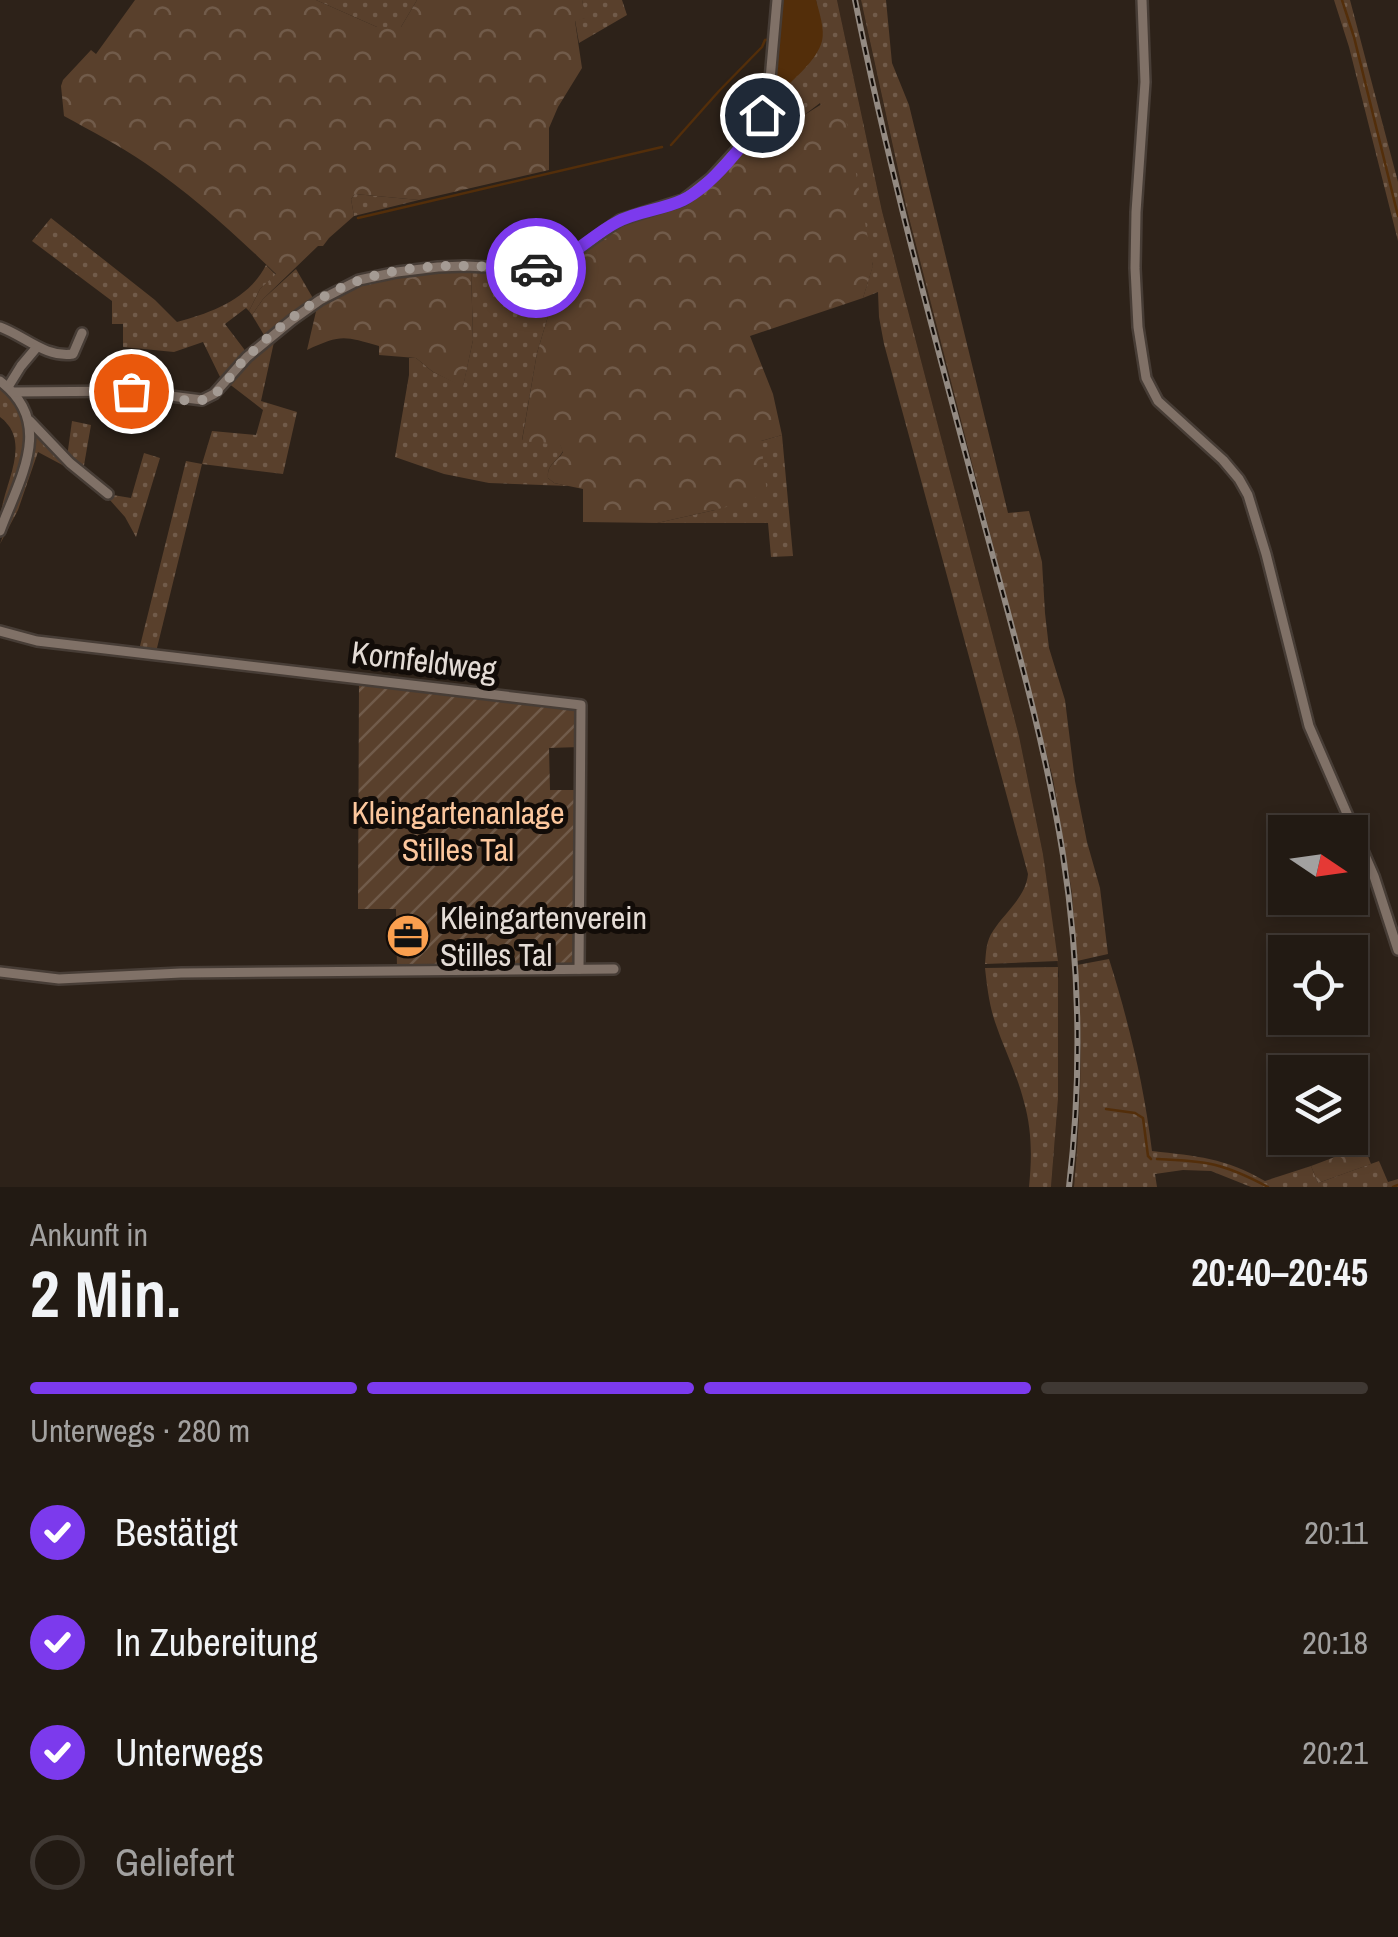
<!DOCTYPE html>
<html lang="de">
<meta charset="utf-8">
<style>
body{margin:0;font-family:"Archivo Narrow",sans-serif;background:#2a231c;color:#f1f3f6;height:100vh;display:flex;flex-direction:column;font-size:38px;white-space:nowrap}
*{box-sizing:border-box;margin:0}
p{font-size:32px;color:#a2a1a0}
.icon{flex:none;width:55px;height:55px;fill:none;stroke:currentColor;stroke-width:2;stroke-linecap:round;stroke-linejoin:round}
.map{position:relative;height:1187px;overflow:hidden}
.sheet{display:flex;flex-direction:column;background:#221a13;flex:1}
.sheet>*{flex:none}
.needle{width:65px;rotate:103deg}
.buttons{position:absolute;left:1268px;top:815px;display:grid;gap:20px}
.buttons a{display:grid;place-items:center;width:100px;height:100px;border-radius:0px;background:#221a13;box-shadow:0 5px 15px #0003,0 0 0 2px #3f3833;font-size:50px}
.pin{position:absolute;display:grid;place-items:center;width:85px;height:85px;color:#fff;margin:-42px;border:5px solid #fff;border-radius:50%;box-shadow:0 2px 10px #0007}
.courier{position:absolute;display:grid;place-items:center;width:100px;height:100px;margin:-50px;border:8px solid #7c3aed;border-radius:50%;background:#fff;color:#222;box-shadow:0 2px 12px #0007}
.headline em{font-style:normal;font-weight:700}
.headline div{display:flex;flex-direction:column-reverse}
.headline{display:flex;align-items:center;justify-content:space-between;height:170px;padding:0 30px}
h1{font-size:65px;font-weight:700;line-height:75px}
.bar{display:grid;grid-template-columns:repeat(4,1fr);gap:15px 10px;align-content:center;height:120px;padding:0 30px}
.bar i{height:12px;border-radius:8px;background:#3f3833}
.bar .on{background:#7c3aed}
.bar p{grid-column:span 4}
ol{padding:0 30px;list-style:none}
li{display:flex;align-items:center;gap:30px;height:110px}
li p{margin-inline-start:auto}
li .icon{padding:10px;border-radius:50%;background:#7c3aed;color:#fff;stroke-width:4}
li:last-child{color:#a2a1a0}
li i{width:55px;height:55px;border:5px solid #3f3833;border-radius:50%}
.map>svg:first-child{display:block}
</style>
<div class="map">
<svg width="1398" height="1187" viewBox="0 0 1398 1187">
<defs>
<pattern id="grass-dots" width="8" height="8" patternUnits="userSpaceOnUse" patternTransform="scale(2.5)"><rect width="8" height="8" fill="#59402c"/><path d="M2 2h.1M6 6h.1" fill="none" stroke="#715b4a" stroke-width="1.8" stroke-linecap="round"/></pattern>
<pattern id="forest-crowns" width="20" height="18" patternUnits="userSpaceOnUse" patternTransform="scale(2.5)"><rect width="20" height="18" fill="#59402c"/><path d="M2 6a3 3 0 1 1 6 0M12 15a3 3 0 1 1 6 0" fill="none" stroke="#715b4a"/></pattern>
<pattern id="garden-furrows" width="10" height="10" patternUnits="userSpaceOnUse" patternTransform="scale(2.5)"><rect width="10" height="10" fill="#59402c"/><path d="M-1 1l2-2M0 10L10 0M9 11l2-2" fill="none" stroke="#715b4a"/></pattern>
</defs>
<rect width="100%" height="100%" fill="#2d2219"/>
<path fill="#39291c" d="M837,0H861L906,206L1032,689L1059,809L1073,893L1081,1004V1100L1074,1187H1051L1058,1099L1057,980L1059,976L1043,854L1019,736L882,211Z"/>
<g fill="url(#grass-dots)">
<path d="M316,0H417L401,27H377Z"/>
<path d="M582,0H622L627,15L579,43L575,20L585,18Z"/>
<path d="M780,0H783L774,90L779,93L813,58L822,34L816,0H837L882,211L1019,736L1043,854L1058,961L985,964C986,952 986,941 993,931C1005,912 1026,897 1028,874L884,344L879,317L878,292L863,298L873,265L820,103L803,116L791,119L774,110L768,113Z"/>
<path d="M861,0H886L892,63L909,105L1008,513L1029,511L1042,562L1045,613L1049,648L1065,700L1075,781L1087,842L1100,888L1108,954L1077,961L1072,893L1053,779L906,206Z"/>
<path d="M1334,0H1350L1398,182V241L1349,47Z"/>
<path d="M355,194L419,200L354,216L351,199Z"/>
<path d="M51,218L155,300L177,322C211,313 249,299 266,265L276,275L260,289L249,311L246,308L225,324L247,353L222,381L203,342L174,352L123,347V324H112V301L32,241Z"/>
<path d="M563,266L537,353L522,440L560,444L563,451C557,463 547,463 548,478L554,483L569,486L489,483L444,474L395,457L409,375V358H416L433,372L463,386L473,340L471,269Z"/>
<path d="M296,269L314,300L267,336L264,335L252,315L263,299Z"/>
<path d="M272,340L274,342L261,401L297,412L283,474L202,464L156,652L139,650L186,461L202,464L212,431L256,435L263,410L228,383L249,359Z"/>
<path d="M0,385C48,421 16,477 0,523C0,488 35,443 0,417Z"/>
<path d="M72,421L91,425L83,471L67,457Z"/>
<path d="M34,430L83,476L38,452L18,510L0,544L32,452Z"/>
<path d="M782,435L793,556L771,557L768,523H657L715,510L761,441Z"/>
<path d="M144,453L160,458L136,537L125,517L109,499L113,495L131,498Z"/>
<path d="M1109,959C1129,1023 1144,1085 1152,1151C1197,1156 1225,1158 1265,1181L1311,1166L1318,1183L1379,1161L1388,1182L1398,1179V1187H1251L1211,1171L1183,1170L1155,1174L1157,1187H1074C1081,1112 1083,1039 1077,965Z"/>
<path d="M1058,967V1099L1051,1187H1029C1032,1158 1032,1130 1024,1102C1017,1074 1004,1049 995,1022C989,1004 987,986 985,968Z"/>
</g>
<g fill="url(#forest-crowns)">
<path d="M135,0H316L377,27H401L417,0H582L586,18L575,21L582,68L558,107L549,128V170L419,200L355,194L351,199L354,216L329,238L323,246H318L263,299L252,315L249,311L260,289L276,274C235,234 192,195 145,163C119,145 91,131 64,116L61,86L63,80L91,50L96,54Z"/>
<path d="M831,100L839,103L845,114L873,266L863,298L750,336L773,394L782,435L761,441L767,494L715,510L657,523L583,522V489L554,483L548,478C547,463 557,463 563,452L560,445L522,441L537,353L563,266L621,223L677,206L700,193L745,146L771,111C777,113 782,117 788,118C804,121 816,104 831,100Z"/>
<path d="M471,269L473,340L463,387L433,372L416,358L379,355V346C344,336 341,334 307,350L317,307C367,276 413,270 471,269Z"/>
<path d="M1364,1146L1371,1164L1318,1183L1311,1166Z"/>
</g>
<path fill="url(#garden-furrows)" d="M359,681L576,708L579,712L580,747L549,748L550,790H579L577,962L574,965L397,968L396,909H358Z"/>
<path fill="#532e0a" d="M783,0H816C819,12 825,29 822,41C816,62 794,78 780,93L774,90Z"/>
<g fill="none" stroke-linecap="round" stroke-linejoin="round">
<g stroke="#532e0a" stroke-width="2.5">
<path d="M1342,0L1354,37L1398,216"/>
<path d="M671,145L719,91L762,47L765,40L780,38"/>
<path d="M358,218L662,147"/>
<path d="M1106,1109L1135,1113L1143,1118L1148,1156L1151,1159"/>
<path d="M1157,1159C1207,1161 1223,1163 1268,1187"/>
<path d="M1393,1187L1398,1185"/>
</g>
<g stroke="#473d36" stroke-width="14">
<g id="minor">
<path d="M1142,0L1145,82L1136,212L1135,268L1138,327L1146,378L1158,401L1223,460L1239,479L1248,495L1266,554L1309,726L1374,876L1398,950"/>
<path d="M0,327C25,336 45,358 73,354L82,333"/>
<path d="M0,381C56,423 19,479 0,531"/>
<path d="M8,387L21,366L37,347"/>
<path d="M14,392L131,391L202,400L214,394L247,357L292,320L320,300L359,280L397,272L438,267L466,266L522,269L548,266L563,260L620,220L683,200L711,178L742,144L762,115L769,91L777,0"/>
<path d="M30,421L70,463L108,494"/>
<path d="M0,631L37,641L581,705L579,969"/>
<path d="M0,972L59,979L181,973L614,969"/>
</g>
</g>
<use href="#minor" stroke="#807167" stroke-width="9"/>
<g stroke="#938a82" stroke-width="6">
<path id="rail" d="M855,0C890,176 938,349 984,523C1013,632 1045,742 1063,855C1080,965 1082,1076 1069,1187"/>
</g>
<use href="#rail" stroke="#120c08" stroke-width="2.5" stroke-dasharray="8" stroke-linecap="butt"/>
</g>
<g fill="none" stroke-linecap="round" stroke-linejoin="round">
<path stroke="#a49b94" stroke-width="10" stroke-dasharray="0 18" d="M131,391C149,393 190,405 206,399C222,393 232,372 243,361C274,330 314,297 355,282C389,269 431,265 468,266C491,266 513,270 536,268"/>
<path stroke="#7c3aed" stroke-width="12" d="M536,268C569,263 588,237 617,222C637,211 662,210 683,200C710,187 748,142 762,115"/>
</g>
<defs>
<g id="office-disc" transform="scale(2.25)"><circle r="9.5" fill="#fa9f4f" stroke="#120c08"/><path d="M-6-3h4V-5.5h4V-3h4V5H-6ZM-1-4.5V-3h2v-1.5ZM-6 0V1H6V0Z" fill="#111"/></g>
</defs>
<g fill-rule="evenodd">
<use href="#office-disc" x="408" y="936"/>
</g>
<g text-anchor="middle" stroke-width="10" stroke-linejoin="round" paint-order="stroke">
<g font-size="32" fill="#e4dcd6" stroke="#120c08">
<text transform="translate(424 661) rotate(7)" y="11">Kornfeldweg</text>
</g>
<g font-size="32" fill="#fcc79d" stroke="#120c08">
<text x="458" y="824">Kleingartenanlage<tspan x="458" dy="37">Stilles Tal</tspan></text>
</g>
<g font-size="32" fill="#e4dcd6" stroke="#120c08" text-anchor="start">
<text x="440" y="929">Kleingartenverein<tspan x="440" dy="37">Stilles Tal</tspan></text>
</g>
</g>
</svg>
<div class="buttons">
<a><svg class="needle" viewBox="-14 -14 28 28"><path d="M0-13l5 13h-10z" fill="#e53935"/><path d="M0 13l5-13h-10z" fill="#a2a1a0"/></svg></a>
<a><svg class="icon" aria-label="locate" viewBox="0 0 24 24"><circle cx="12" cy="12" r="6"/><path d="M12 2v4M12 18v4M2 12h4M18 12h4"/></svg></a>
<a><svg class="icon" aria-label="layers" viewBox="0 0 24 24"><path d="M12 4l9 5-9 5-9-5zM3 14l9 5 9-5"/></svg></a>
</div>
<div class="pin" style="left:131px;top:391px;background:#ea580c"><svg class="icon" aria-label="bag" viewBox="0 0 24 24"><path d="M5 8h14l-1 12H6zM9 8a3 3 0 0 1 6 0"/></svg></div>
<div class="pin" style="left:762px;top:115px;background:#1f2937"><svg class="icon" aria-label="home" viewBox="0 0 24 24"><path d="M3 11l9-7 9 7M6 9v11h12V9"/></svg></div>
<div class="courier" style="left:536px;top:268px"><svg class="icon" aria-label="car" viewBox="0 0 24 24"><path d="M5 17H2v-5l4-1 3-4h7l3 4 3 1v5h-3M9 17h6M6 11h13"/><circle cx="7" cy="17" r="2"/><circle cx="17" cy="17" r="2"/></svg></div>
</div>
<section class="sheet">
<div class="headline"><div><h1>2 Min.</h1><p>Ankunft in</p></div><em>20:40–20:45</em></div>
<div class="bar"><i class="on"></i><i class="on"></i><i class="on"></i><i></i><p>Unterwegs · 280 m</p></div>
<ol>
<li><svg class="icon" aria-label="check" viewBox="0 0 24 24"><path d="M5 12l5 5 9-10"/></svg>Bestätigt<p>20:11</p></li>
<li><svg class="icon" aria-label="check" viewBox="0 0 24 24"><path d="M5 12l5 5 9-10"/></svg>In Zubereitung<p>20:18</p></li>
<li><svg class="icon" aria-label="check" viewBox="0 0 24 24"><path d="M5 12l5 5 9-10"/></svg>Unterwegs<p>20:21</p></li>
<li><i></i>Geliefert</li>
</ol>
</section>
